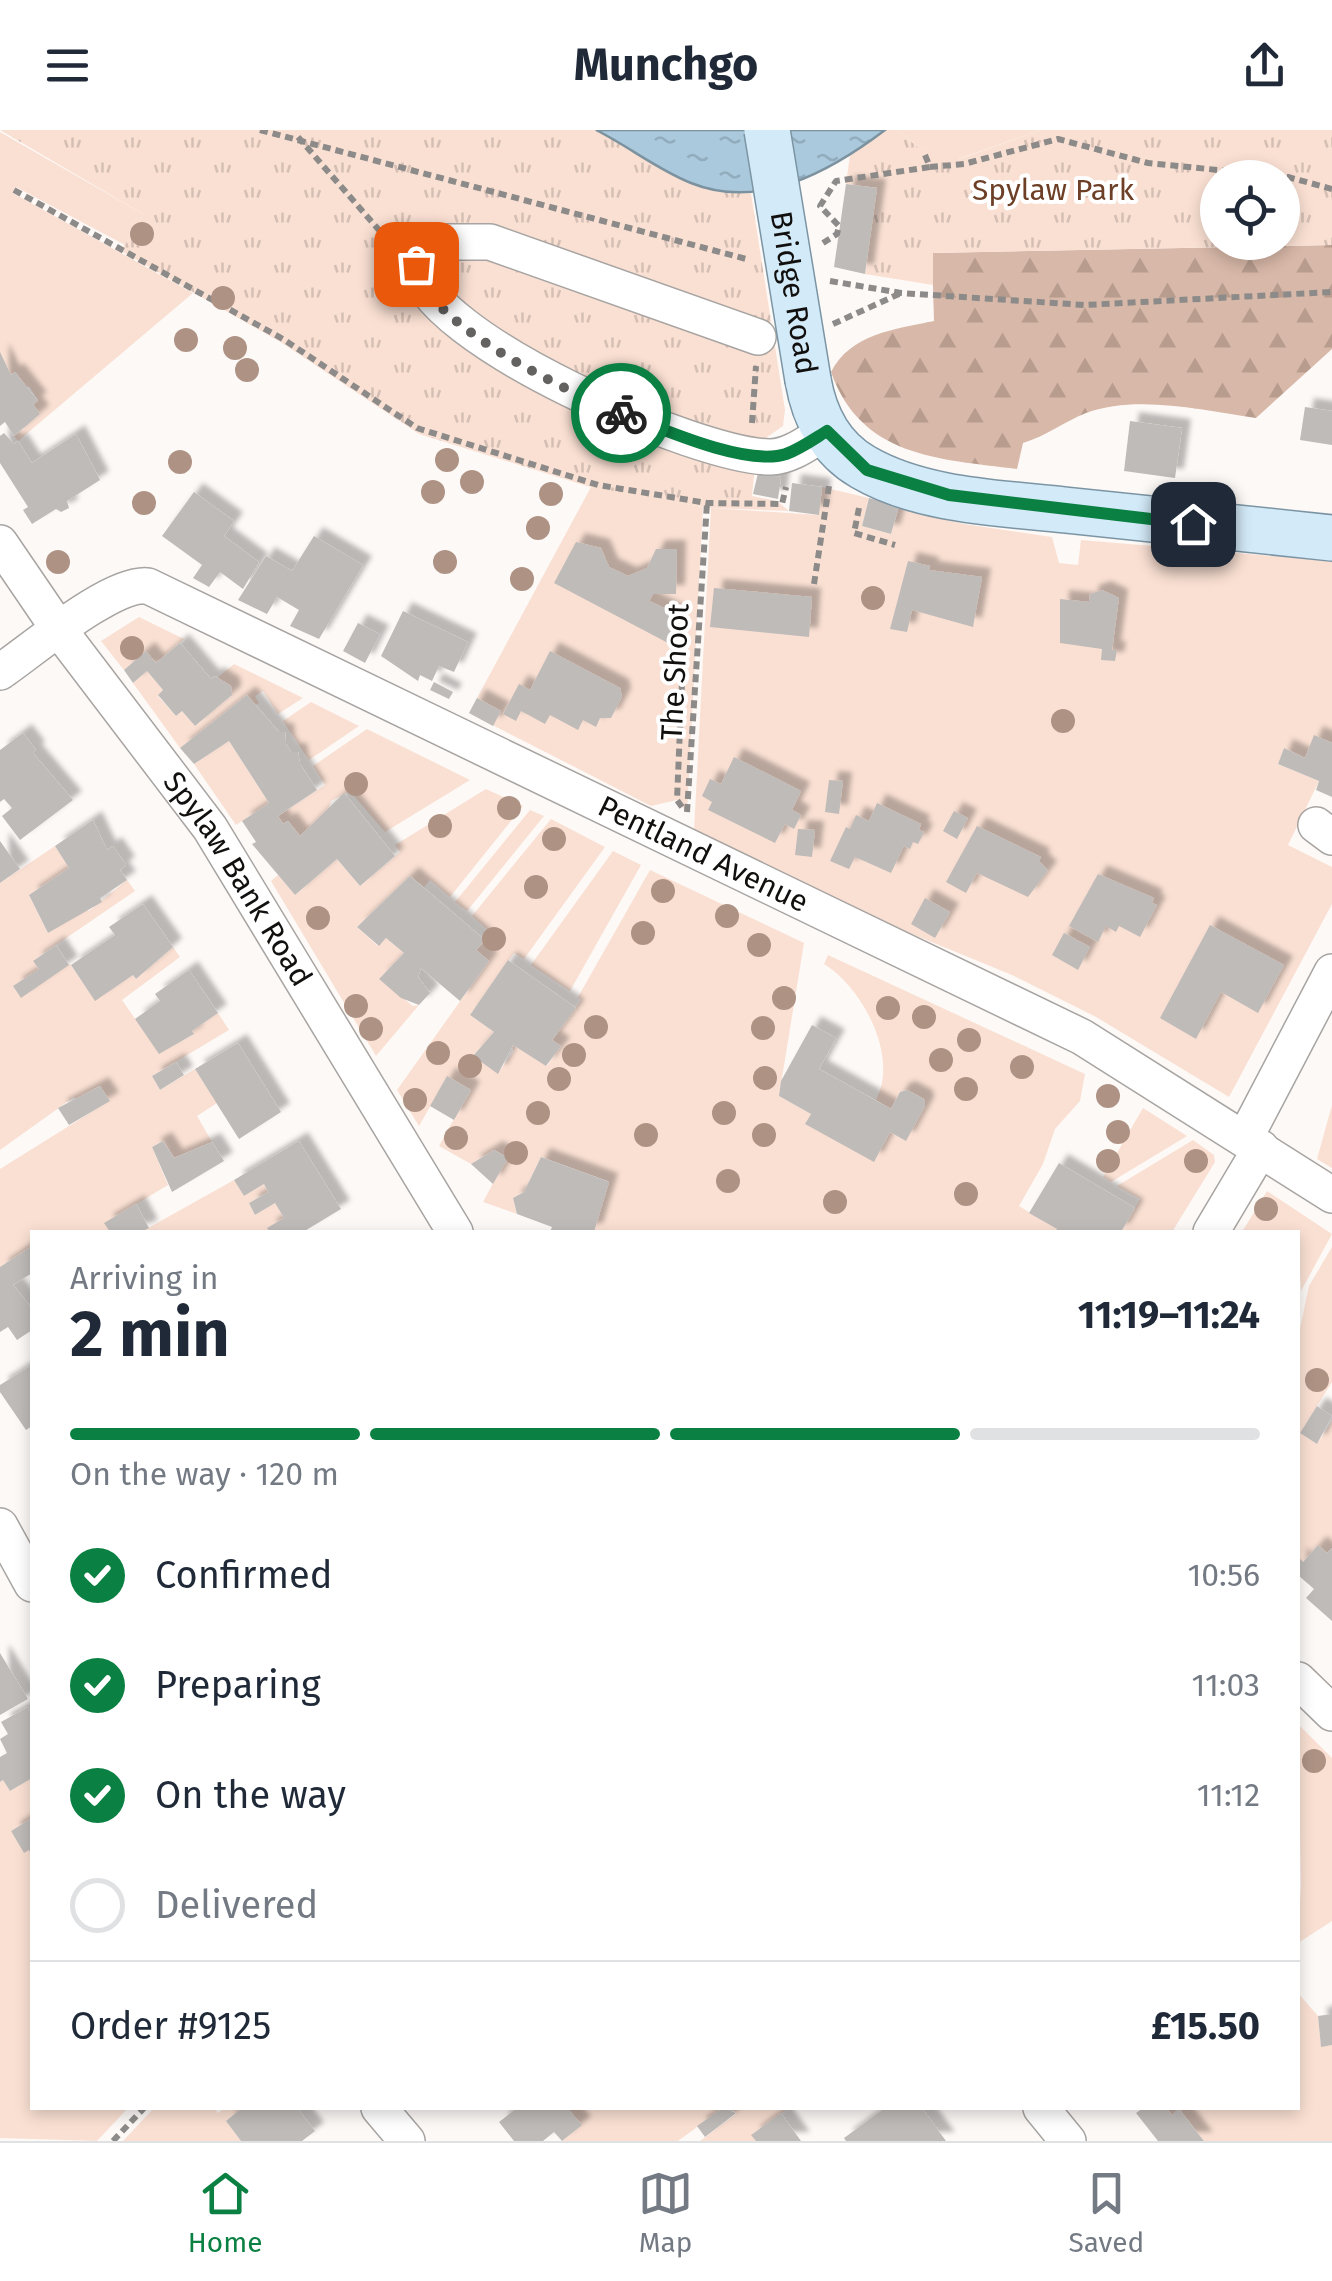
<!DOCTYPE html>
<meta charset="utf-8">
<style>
body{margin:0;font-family:"Fira Sans",sans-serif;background:#f2f2f3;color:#1f2937;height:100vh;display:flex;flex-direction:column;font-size:38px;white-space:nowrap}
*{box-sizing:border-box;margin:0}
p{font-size:32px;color:#747a83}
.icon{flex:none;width:55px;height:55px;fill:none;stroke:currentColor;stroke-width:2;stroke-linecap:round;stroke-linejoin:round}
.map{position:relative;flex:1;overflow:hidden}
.side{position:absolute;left:30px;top:1100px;width:1270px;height:880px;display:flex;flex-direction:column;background:#fff;border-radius:0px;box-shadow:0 5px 15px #0003}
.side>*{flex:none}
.fabs{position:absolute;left:1200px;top:30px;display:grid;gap:20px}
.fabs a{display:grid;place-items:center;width:100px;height:100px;border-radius:50%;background:#fff;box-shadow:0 5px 15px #0003;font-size:50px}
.pin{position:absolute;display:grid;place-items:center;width:85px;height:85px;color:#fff;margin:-42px;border-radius:20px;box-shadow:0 5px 15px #0006}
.courier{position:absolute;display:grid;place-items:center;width:100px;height:100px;margin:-50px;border:8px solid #0b8043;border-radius:50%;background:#fff;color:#222;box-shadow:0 2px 12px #0007}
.overview em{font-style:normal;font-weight:700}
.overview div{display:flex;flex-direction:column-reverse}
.overview{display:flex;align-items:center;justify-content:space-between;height:170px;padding:0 40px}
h1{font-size:65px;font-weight:700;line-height:75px}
.bar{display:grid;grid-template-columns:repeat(4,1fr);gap:15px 10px;align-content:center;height:120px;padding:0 40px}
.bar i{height:12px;border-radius:8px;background:#e0e1e3}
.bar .on{background:#0b8043}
.bar p{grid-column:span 4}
.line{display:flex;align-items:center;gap:25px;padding:0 40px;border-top:2px solid #e0e1e3}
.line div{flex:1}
ol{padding:0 40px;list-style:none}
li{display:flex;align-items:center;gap:30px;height:110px}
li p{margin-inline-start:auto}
li .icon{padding:10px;border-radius:50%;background:#0b8043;color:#fff;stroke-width:4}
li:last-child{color:#747a83}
li i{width:55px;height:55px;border:5px solid #e0e1e3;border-radius:50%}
header{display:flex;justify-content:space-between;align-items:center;height:130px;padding:0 40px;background:#fff;font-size:45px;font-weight:700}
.tabs{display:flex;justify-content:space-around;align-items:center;height:140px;border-top:2px solid #e0e1e3;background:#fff;font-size:28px;color:#747a83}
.tabs a{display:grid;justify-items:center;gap:5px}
.tabs .on{color:#0b8043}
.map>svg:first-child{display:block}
</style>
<header><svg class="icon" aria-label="menu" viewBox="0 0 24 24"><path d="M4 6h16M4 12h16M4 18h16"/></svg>Munchgo<svg class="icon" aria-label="share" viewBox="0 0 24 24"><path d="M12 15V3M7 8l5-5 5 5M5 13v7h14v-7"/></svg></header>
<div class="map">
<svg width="1332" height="2011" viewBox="0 0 1332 2011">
<defs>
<pattern id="forest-firs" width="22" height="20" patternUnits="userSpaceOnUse" patternTransform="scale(2.5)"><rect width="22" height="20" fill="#d8b8a8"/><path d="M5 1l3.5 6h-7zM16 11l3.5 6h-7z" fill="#b89d8f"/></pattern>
<pattern id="park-tufts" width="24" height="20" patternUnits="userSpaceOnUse" patternTransform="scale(2.5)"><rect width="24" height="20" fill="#fae0d3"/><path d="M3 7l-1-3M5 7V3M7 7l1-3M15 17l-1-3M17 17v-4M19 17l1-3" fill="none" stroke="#d5bfb4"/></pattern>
<pattern id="water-ripples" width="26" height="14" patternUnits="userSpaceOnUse" patternTransform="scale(2.5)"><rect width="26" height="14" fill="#aac9dd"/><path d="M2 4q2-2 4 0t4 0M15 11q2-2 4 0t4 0" fill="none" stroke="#91acbc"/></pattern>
<filter id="shadow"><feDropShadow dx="9" dy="-9" stdDeviation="2.5" flood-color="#0004"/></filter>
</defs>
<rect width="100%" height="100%" fill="#fdf9f7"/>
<path fill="url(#forest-firs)" d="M1332,115V219L1256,288C1204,281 1138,264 1086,283C1064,292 1046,306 1023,313L1017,339C938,329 861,327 831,242C850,204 895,199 934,191L932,123Z"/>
<g fill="url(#park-tufts)" fill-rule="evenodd">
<path d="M0,0H741L785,280L783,296L757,314L752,366L777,371L789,381L711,378L606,362L419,304L282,213L121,121L143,84Z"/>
<path d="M885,0H898L920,19L955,12L959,29L1041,0H1332V115L933,123V155L865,144L876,58L846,54L850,25ZM1218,48H1282V112H1218Z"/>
</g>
<g fill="#fae0d3">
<path d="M898,0H1041L958,29L955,13L920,19Z"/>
<path d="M0,2L143,84L125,115L16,57L13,63L193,163L18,311L14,306L39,284L33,274L38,270L29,256L25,258L15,243L11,245L0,225Z"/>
<path d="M591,357L703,377L687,683L677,670L651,676L469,583Z"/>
<path d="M822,357L869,368L862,396L891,404L899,376L964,394L1052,407L1059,433L1078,435L1081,410L1332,431V613L1315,606L1305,628L1284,618L1278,634L1319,651L1288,715L1332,737V774L1229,967L1096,887L1012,845L907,802L694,701L711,378L818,385Z"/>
<path d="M139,487L184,509L156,533L145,522L124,540L101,511Z"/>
<path d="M234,534L303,568L278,584L263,561L255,566L259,573L255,575L247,565L180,618L133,553L147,541L163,560L158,566L176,586L182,581L195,596L231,566V556L217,548Z"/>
<path d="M311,572L359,596L309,630L283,591Z"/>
<path d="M367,599L470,650L385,702L350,661L331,671L328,681L300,706L288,691L283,694L278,686L325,655L313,636Z"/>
<path d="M229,611L269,673L236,695L194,634Z"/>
<path d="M486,659L523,676L450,767L430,750L424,757L410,746L357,797L378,816L386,808L404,823L379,849L413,876L419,875L376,926L271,751L278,745L295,765L337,729L360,756L400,722L395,715Z"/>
<path d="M530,680L544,686L467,781L455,772Z"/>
<path d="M551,689L605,717L524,829L514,823L470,885L494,902L473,926L498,943L513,922V915L547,936L560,916L552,910L581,870L578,867L650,740L804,813L779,966L811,984L806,993L874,1031L890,1002L905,1010L924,969L907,960L900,962L891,979L876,970C899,927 863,858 824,834L828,825L1085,944L1080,971L1055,999L1043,1034L1019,1076L1057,1099L1055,1102H594L608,1051L541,1027L524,1062L513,1068L517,1084L483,1072L507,1027L494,1020L471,1034L439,1016L470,960L447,947L419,996L397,960L488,832L476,820L491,803L472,786Z"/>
<path d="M55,716L69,738L29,765L48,803L86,778L89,781L127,750L135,761L34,830L39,839L21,867L70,834L95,870L133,845L136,849L173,817L180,827L122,870L159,923L193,905L192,901L218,883L229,900L152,946L160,960L195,939L217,973L197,986L212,1012L174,1028L163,1011L152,1017L168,1055L105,1093L110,1102H32V1116L0,1137V1039L109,971L99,956L77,971L74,967L0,1020V753Z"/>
<path d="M613,721L641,735L570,861L531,835Z"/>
<path d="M1332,975V1038L1317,1029Z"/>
<path d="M1143,978L1187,1006L1111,1052L1103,1047Z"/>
<path d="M1193,1010L1214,1025L1215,1032L1172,1102H1121L1140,1069L1117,1056Z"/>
<path d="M234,1050L244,1066L264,1054L268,1062L249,1073L255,1085L275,1073L284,1088L268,1098L270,1102H141Z"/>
<path d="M1267,1061L1332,1104L1301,1161L1298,1102H1242Z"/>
<path d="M1332,1117V1252L1300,1303L1317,1314L1332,1291V1418L1327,1423L1317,1416L1303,1432L1298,1426V1208L1309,1156Z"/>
<path d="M1298,1594L1332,1628V1791L1298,1813L1301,1754Z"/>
<path d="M32,1648V1688L11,1701L24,1722L29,1720L32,1727V1978H128L97,2011L0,2008V1652L3,1650L10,1661Z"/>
<path d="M1298,1863L1318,1886L1321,1916L1332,1915V2011H1204L1180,1980L1172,1985L1166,1978H1298Z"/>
<path d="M154,1978H214L218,1983L225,1978H242L226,1991L241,2011H123Z"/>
<path d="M567,1978H723L678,2011H562L581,1995Z"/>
<path d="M732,1978H789L752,2004L756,2011H700L736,1984Z"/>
</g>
<path fill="url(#water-ripples)" stroke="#7c929f" stroke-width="2.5" d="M596,0H885C831,41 760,81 691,53C658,40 628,16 596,0Z"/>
<g fill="#bfbbb9" filter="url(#shadow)">
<path d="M846,54L877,58L865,144L834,137Z"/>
<path d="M0,222L11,245L15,242L38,271L33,274L40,284L14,306L5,292L0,296Z"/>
<path d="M1305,277L1332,281V315L1300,310Z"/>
<path d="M1130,291L1182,298L1175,348L1124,341Z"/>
<path d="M4,303L14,314L18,311L32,333L76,304L100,350L67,371L69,378L61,382L56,379L32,394L23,380L28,377L0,333V306Z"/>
<path d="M758,343L781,347L778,369L753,364Z"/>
<path d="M792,353L822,357L819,385L789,381Z"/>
<path d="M194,362L234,391L224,406L259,432L243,459L220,442L209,457L193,448L202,435L162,406Z"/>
<path d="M869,368L899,376L891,404L862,396Z"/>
<path d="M314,406L363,435L319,509L290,496L299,480L277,467L267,484L238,470L266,426L292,441Z"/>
<path d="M576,412L601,418L609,437L628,446L647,438L656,419H677L676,464H653L649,471L675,483L668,513L554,453Z"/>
<path d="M908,431L930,436L929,440L982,447L973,497L912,480L907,502L890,499Z"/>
<path d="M714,458L812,467L809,507L710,497Z"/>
<path d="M1102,460L1119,468L1112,520H1117L1115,531L1101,530L1102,519L1060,513V469L1089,472L1090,464Z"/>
<path d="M403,481L468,512L454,542L439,536L432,551L420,545L418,551L381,526Z"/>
<path d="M358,493L380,504L365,533L343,521Z"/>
<path d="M180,513L211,549L215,546L231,556L232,565L195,596L182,581L176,586L158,565L163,560L147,541L133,553L124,540L146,521L156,533Z"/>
<path d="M550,521L620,558L622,567L611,588H600L596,597L583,590L578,600L550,585L545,594L521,581L516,591L503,584L519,554L530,560Z"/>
<path d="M434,552L453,562L449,569L430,560Z"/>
<path d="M247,565L279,602H285L286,614L291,622H298L300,634L317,660L278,686L283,694L288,691L300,706L344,663L395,726L360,756L337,729L295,765L252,714L256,712L242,691L269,673L229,611L194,634L180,618Z"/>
<path d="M477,568L501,581L493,596L469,583Z"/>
<path d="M23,603L36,620L33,623L73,670L20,710L2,686L12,678L4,669L0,672V620Z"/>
<path d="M1314,605L1332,613V667L1316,660L1319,651L1278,634L1284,618L1305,628Z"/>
<path d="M734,627L801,661L792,680L801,685L794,699L785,694L775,713L708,680L712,672L702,666L710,649L721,654Z"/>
<path d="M829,650L843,651L839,684L825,682Z"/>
<path d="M877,673L921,694L919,700L924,702L918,714L913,712L910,719L904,716L891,743L855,727L849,739L830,731L846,697L850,699L856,685L869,691Z"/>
<path d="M954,681L968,688L957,709L943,701Z"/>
<path d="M93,690L107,720L113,716L126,735L120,740L127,750L100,768L102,772L48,803L29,765L69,738L55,716Z"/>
<path d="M977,696L1041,727L1039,731L1048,740L1028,767L977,743L966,763L946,752Z"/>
<path d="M798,699L815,700L812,727L795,725Z"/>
<path d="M0,711L20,739L0,753Z"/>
<path d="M1098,744L1154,768L1152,773L1157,775L1140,807L1119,796L1116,802L1106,796L1098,812L1069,796Z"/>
<path d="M410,746L485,810L476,820L489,831L460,871L421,838L418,847L430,863L419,875L401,868L379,849L404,823L386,808L379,816L357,797Z"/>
<path d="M925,768L950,782L935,808L911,794Z"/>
<path d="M143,774L173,817L136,849L133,845L95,871L71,835L115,805L109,797Z"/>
<path d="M1210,795L1284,835L1258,883L1221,862L1196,909L1160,888Z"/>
<path d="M1064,803L1090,817L1078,840L1052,825Z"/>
<path d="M56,815L69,835L21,868L13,856L39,839L33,831Z"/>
<path d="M508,830L576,878L552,910L561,916L546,936L513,915L498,944L473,926L494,902L470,885Z"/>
<path d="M189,840L218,883L192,901L194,904L159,924L135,889L160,871L155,864Z"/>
<path d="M812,895L836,908L819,939L891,979L900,962L907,960L924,969L925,976L906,1011L890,1002L874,1032L805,994L811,984L779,966L781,951Z"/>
<path d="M238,913L281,982L239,1009L195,939Z"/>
<path d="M176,932L184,945L160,960L152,946Z"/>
<path d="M447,946L471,960L454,990L430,976Z"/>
<path d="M100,956L110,971L69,995L58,978Z"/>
<path d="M163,1011L174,1028L212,1012L224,1031L172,1062L152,1017Z"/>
<path d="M299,1011L341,1079L303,1102H270L267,1098L284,1088L275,1073L255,1085L249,1073L268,1062L264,1054L244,1066L234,1050Z"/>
<path d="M494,1020L508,1028L493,1054L471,1034Z"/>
<path d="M541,1027L609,1052L594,1102H550L552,1097L517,1084L513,1068L524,1062Z"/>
<path d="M1059,1033L1135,1078L1121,1102H1055L1057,1099L1029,1083Z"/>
<path d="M136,1074L149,1098L141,1102H110L104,1093Z"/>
<path d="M32,1116V1143L13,1155L31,1177L32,1200L17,1210L8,1197L0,1202V1137Z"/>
<path d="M32,1235V1296L26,1300L0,1262V1255Z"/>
<path d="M1317,1276L1332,1286L1317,1314L1300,1303Z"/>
<path d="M1318,1415L1327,1423L1332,1418V1491L1306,1468L1314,1459L1298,1445V1426L1303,1432Z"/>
<path d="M0,1523L28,1569L0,1585Z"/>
<path d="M28,1577L32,1585V1648L10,1661L3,1650L0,1652V1627L7,1623L0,1609L8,1604L1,1592Z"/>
<path d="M32,1688V1727L29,1720L24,1723L11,1701Z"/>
<path d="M1332,1884V1915L1321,1917L1318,1886Z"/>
<path d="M242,1978H297L315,2001L302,2011H241L226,1991Z"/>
<path d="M517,1978H567L582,1995L562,2011L554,2002L543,2011H514L499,1992Z"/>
<path d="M723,1978L736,1983L705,2007L697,1996Z"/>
<path d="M885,1978H922L946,2011H846L844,2008Z"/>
<path d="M1143,1978H1166L1172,1985L1179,1979L1204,2011H1158L1136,1983Z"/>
<path d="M781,1983L801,2011H756L751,2005Z"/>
</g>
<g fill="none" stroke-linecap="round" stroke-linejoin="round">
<g stroke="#a7a4a2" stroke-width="38">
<g id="minor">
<path d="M758,207L490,112H441L422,122L416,134C423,209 701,328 771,327C792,326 810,311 827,301"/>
<path id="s1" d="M0,413L60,501L210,698L455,1102"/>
<path id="s2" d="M0,542C31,521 113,451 148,456L1082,907L1332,1065"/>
<path d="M1316,695L1332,707"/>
<path d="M1245,1008L1332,842"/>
<path d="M1211,1102L1261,1018"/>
<path d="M0,1396L32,1454"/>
<path d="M1298,1550L1332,1583"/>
<path d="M379,1978L407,2011"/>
<path d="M1041,1978L1068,2011"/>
</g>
</g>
<g stroke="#7c95a4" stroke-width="48">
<path id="major" d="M808,250C814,285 830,318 863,337C921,371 1000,373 1065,380C1154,390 1243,399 1332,408"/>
</g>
<g stroke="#8d8b89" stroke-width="6" stroke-dasharray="8 5" stroke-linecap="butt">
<path d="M260,0L750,130"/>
<path d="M298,7L392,115"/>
<path d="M925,25L930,37L964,34L1058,9L1148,33L1288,47L1332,59"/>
<path d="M14,60L283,209L417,298L598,355L707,373L782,374L786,357"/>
<path d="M823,113L837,104L839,96L820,76L836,51L930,37"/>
<path d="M830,151L901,163L1085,175L1332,162"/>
<path d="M833,194L899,164"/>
<path d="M752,293L756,236"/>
<path d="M859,378L854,403L895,415"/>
<path d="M814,454L829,356"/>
<path d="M682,677L677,670L685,480"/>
<path d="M687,682L707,373"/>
<path d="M113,2011L144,1978"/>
</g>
<use href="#minor" stroke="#fff" stroke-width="35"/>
<use href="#major" stroke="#d3eaf8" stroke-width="45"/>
<g stroke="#7c95a4" stroke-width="48" stroke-linecap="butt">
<g id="major-bridge">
<path id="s3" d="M767,0L808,250"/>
</g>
</g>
<use href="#major-bridge" stroke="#d3eaf8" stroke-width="45"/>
</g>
<g fill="#ae9385">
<circle cx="142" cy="104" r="12"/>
<circle cx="223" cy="168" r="12"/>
<circle cx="186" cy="210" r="12"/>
<circle cx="235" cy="218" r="12"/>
<circle cx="247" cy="240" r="12"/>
<circle cx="447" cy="330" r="12"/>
<circle cx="180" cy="332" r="12"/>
<circle cx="472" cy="352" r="12"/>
<circle cx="433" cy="362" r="12"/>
<circle cx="551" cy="364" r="12"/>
<circle cx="144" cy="373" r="12"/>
<circle cx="538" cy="398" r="12"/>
<circle cx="58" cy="432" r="12"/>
<circle cx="445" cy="432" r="12"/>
<circle cx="522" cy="449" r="12"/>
<circle cx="873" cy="468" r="12"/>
<circle cx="132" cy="518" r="12"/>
<circle cx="1063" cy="591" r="12"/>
<circle cx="356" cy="654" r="12"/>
<circle cx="509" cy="678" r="12"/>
<circle cx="440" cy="696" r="12"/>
<circle cx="554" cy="709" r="12"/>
<circle cx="536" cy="757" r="12"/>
<circle cx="663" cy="761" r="12"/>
<circle cx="727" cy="786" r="12"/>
<circle cx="318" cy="788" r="12"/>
<circle cx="643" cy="803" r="12"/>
<circle cx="494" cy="809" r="12"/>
<circle cx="759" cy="815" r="12"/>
<circle cx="784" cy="868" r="12"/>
<circle cx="356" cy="876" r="12"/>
<circle cx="888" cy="878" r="12"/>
<circle cx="924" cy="887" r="12"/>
<circle cx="596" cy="897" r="12"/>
<circle cx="763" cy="898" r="12"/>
<circle cx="371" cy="899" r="12"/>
<circle cx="969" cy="910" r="12"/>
<circle cx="438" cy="923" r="12"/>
<circle cx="574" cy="925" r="12"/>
<circle cx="941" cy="930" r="12"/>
<circle cx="470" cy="936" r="12"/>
<circle cx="1022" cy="937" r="12"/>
<circle cx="765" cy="948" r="12"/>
<circle cx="559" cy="949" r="12"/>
<circle cx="966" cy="959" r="12"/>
<circle cx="1108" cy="966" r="12"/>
<circle cx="415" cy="970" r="12"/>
<circle cx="538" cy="983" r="12"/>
<circle cx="724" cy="983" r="12"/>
<circle cx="1118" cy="1002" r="12"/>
<circle cx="646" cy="1005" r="12"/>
<circle cx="764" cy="1005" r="12"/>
<circle cx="456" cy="1008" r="12"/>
<circle cx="516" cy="1023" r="12"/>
<circle cx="1108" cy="1031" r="12"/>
<circle cx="1196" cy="1031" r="12"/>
<circle cx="728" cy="1051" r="12"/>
<circle cx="966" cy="1064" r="12"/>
<circle cx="835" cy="1072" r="12"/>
<circle cx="1266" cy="1079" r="12"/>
<circle cx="1317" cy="1250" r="12"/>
<circle cx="1314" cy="1631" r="12"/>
</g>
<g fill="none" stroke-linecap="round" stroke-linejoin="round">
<path stroke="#646260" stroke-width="10" stroke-dasharray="0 18" d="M416,134C422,193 570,263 621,283"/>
<path stroke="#0b8043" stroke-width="12" d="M621,283C660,298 746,337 786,324C800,319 814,309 827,301L867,340L949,365L1193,394"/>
</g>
<g text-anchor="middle" stroke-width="8" stroke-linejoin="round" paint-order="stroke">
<g font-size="30" fill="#6d3f27" stroke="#fff">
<text x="1053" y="70">Spylaw Park</text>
</g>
<g font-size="30" fill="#11100f" stroke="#fff">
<text dy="10" stroke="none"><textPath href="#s3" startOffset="165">Bridge Road</textPath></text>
<text transform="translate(675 542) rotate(-87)" y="10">The Shoot</text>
<text dy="10" stroke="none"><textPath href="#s2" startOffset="790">Pentland Avenue</textPath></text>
<text dy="10" stroke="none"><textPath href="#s1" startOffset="412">Spylaw Bank Road</textPath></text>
</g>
</g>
</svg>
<div class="fabs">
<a><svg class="icon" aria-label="locate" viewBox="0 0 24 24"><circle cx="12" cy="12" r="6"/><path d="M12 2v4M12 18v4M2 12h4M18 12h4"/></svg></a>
</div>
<div class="pin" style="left:416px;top:134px;background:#ea580c"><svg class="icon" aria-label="bag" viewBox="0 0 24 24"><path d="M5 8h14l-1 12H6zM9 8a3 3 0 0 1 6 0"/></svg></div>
<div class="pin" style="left:1193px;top:394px;background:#1f2937"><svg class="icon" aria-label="home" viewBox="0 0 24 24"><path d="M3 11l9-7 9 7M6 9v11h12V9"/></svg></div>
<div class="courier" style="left:621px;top:283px"><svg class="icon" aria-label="bike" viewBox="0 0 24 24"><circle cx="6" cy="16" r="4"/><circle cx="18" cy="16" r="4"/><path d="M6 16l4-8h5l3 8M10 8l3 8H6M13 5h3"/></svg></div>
<section class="side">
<div class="overview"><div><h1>2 min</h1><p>Arriving in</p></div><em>11:19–11:24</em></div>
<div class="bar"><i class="on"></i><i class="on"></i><i class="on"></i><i></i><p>On the way · 120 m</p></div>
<ol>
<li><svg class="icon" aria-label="check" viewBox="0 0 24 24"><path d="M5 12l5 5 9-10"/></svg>Confirmed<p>10:56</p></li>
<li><svg class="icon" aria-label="check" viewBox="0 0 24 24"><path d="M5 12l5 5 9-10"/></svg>Preparing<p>11:03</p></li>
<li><svg class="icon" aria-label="check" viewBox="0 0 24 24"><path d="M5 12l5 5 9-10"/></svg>On the way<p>11:12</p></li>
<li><i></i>Delivered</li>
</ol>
<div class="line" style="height:130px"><div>Order #9125</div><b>£15.50</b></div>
</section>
</div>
<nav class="tabs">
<a class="on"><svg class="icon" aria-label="home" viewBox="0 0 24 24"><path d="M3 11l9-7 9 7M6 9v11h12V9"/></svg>Home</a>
<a><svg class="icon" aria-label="map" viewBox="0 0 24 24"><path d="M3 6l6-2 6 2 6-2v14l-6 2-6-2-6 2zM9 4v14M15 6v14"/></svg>Map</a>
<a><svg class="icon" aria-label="saved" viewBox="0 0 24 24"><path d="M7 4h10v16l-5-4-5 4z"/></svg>Saved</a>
</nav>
